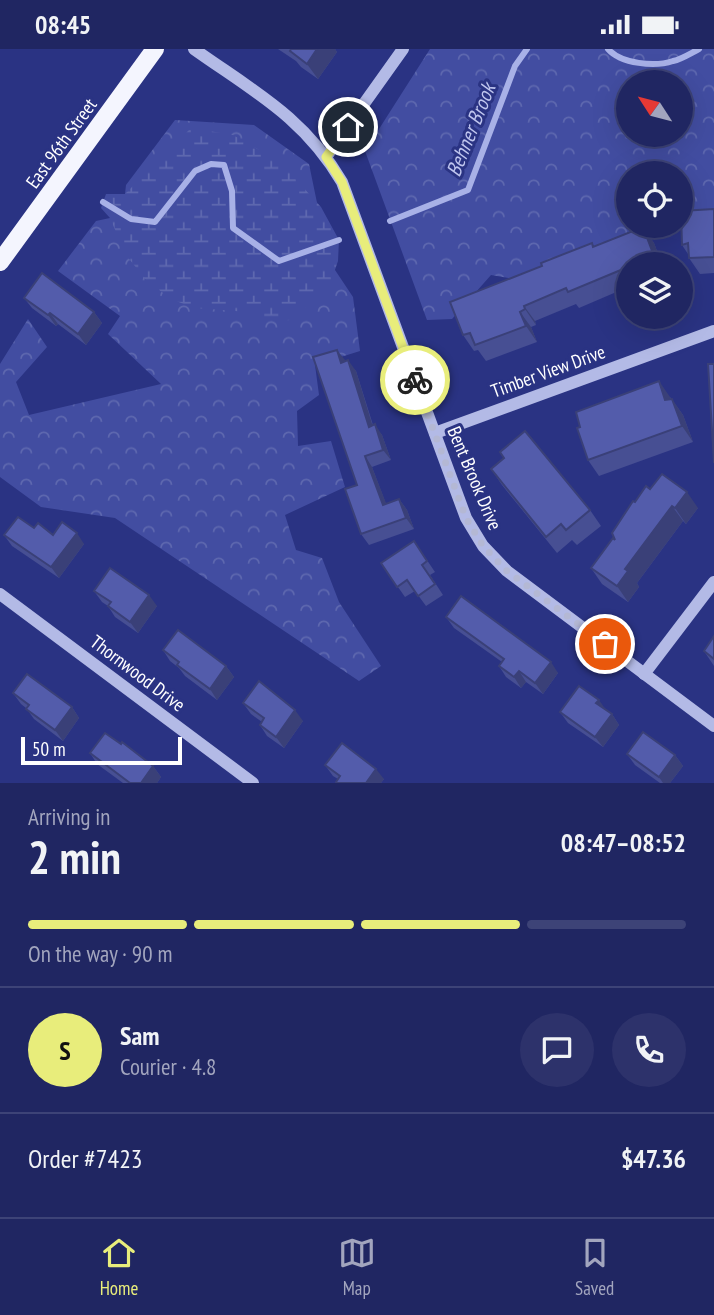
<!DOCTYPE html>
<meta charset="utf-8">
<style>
body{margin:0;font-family:"PT Sans Narrow",sans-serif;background:#2d326b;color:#f1f3f6;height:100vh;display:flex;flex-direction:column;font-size:26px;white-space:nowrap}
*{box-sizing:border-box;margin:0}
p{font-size:23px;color:#a2a5be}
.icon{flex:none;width:38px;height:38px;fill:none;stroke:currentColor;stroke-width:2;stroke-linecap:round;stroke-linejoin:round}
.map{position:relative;height:734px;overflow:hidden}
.side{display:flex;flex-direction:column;background:#202662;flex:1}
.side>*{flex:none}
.needle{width:46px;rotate:306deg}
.tools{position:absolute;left:616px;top:21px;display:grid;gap:14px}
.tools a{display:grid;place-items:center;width:77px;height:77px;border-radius:50%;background:#202662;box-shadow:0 7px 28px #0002,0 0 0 2px #3d4377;font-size:35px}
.scale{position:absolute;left:21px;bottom:18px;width:161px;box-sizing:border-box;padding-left:7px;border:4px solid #fff;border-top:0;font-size:19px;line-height:24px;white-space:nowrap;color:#fff;-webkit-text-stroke:5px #2a3383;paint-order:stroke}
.pin{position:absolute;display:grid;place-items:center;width:60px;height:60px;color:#fff;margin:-30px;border:4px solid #fff;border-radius:50%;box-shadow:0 2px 7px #0007}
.courier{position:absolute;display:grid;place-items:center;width:70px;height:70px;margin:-35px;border:5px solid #e8ed7b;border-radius:50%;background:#fff;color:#222;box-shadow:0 2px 9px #0007}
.headline em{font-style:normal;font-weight:700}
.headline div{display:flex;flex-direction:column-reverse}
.headline{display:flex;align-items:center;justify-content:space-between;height:119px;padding:0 28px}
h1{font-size:46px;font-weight:700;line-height:52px}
.bar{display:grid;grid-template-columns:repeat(4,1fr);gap:10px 7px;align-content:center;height:84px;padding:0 28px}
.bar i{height:9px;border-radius:5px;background:#3d4377}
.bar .active{background:#e8ed7b}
.bar p{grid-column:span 4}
.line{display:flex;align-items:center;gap:18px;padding:0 28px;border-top:2px solid #3d4377}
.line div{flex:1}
.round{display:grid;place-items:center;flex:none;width:74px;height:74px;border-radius:37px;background:#2d326b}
.status{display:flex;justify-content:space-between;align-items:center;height:49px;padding:0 35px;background:#202662;direction:ltr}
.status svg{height:19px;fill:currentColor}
.tabs{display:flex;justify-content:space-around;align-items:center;height:98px;border-top:2px solid #3d4377;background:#202662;font-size:19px;color:#a2a5be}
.tabs a{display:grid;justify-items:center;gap:4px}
.tabs .active{color:#e8ed7b}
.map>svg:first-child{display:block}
</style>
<div class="status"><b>08:45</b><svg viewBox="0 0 49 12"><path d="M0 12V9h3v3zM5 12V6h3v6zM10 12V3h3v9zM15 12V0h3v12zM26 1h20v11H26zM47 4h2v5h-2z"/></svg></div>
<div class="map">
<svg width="714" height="734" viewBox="0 0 714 734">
<defs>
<pattern id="forest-crowns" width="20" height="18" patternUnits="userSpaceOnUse" patternTransform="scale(1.75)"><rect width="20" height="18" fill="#424da1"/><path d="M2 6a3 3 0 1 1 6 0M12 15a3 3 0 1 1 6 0" fill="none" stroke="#5e68af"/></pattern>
<pattern id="wetland-marsh" width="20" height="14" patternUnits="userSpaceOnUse" patternTransform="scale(1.75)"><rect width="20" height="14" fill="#424da1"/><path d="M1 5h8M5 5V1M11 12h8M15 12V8" fill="none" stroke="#5e68af"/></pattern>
</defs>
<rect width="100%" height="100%" fill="#2a3383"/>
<g fill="url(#forest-crowns)" fill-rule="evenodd">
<path d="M430,0H714V162L681,167V124H628V177H656L533,233L491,226L452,270L427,271L365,102ZM628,33H681V86H628Z"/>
<path d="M175,71L254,76L309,115L329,212L353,248L360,302L315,316L319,346L297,362L298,397L331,392L345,438L285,466L296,501L322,509L339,553L381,617L359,632L115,469L41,458L0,428V315L28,270L47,298L16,333L29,366L161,335L108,285L120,267L58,222L96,172L110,169L125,145L126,136Z"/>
</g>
<path fill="url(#wetland-marsh)" d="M191,79L233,86L280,113L321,158L339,191L338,212L328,241L286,273L236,262L194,259L171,250L146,231L126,206L110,169L101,159L106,145H125Z"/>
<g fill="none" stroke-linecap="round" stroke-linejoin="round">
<g stroke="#a8b1e7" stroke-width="6">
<path d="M608,0C621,15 655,18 673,12C682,10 691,4 699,0"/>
<path d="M103,153L131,170L155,173L195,122L211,115L224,116L232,142L233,179L279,212L339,191"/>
<path d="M390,172L468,141L515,17L527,0"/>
</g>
<g stroke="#b3bae6" stroke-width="12">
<path d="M194,0C253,42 304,68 342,133L466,469L483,497L507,522L714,677"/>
<path d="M326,108L403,0"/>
<path d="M435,384L714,282"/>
<path d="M0,545L253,734"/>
<path d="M644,625L714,533"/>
</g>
<path stroke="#f4f5fe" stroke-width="18" d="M0,213L155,0"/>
</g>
<g fill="#474f93">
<path d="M278,0H335L337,3L318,30L301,18L296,12Z"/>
<path d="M714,160V224L700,225L689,209L688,205L682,196Z"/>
<path d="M643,178L654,194L662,215H628V238L579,259L576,255L535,272L536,276L531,278L537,293L486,312L478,301L474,302L463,286L594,198Z"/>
<path d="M24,249L94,263L102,274L86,296L58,275L56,277L32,259Z"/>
<path d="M345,312L356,322L373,376L382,386L391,411L372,418L386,455L399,450L407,461L414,480L369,496L361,485L357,436Z"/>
<path d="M670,348L683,366L693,393L599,427L588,411Z"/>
<path d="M491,420L590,461L601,477L577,496L572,491L557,504L502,436Z"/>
<path d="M635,453L698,459L686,475L683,472L637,534L639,538L628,553L602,535L591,519L615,491Z"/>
<path d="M34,479L84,495L59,529L12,497L4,486Z"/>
<path d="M414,492L435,523L430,526L443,546L426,557L415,542L405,548L381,514Z"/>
<path d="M94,542L157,557L138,584L115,568L108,557L102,553Z"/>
<path d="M446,568L558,624L543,645L526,633L521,639L506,628L499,617L502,613L454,579Z"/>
<path d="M714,587V617L704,602Z"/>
<path d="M163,601L226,617L234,628L217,651L185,627L179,619L170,612Z"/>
<path d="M13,644L72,658L79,669L63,692L34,670L26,659L21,655Z"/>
<path d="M243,654L303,672L284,699L267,687L260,676L262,673L251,665Z"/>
<path d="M606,661L612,665L619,676L603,698L568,674L560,663Z"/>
<path d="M121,695L153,717L161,728L157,734H123L97,715L90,704Z"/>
<path d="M627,705L675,706L683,717L670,734H660L635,716Z"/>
<path d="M325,716L384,730L381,734H337L338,730L333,727Z"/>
</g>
<g fill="#3a4078">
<path d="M317,0H335L337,3L318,30L307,15Z"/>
<path d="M643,178L654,194L662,215H660L654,207Z"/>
<path d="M524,257L535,272L536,276L525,260Z"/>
<path d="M94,263L102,274L86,296L78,285Z"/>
<path d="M520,263L531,278L537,293L526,277Z"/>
<path d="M50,264L58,275L56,277L48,266Z"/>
<path d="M337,301L345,311L349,325L341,314Z"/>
<path d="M348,311L356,322L376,388L369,378Z"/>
<path d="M659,332L670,348L676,367L665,351Z"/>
<path d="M672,350L683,366L693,393L682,377Z"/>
<path d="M375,375L382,386L391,411L383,401Z"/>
<path d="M365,407L372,418L391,467L383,456Z"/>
<path d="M687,443L698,459L686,475L675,459Z"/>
<path d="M399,450L407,461L414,480L406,469Z"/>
<path d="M672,457L683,472L637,534L639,538L628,553L617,537L625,520Z"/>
<path d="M77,484L84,495L59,529L51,518Z"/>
<path d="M149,546L157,557L138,584L130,573Z"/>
<path d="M551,613L558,624L543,645L535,634Z"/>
<path d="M226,617L234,628L217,651L210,640Z"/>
<path d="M519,622L526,633L521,639L514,628Z"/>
<path d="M599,651L606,661L596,654Z"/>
<path d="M72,658L79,669L63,692L55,681Z"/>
<path d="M295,661L303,672L284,699L276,688Z"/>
<path d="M612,665L619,676L603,698L595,688Z"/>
<path d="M675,706L683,717L670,734H663L659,728Z"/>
<path d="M153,717L161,728L157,734H141Z"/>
<path d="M376,720L384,730L381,734H366Z"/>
</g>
<g fill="#535cab" stroke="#3a4078" stroke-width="2">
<path d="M291,0H317L307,15L290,2Z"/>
<path d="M714,160V208L689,209L688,194L682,196L681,162Z"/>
<path d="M643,178L654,207L635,215H628V218L568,243L566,239L524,257L525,260L520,263L526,277L475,296L470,284L463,286L450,253L542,217L541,214L592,194L593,198Z"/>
<path d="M42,224L94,263L78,285L50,264L48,266L24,249Z"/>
<path d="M337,301L341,314L348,311L369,378L375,375L383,401L365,407L383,456L399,450L406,469L361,485L345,440L357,436L313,308Z"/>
<path d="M708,315H714V414Z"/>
<path d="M659,332L665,351L672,350L682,377L588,411L577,379L580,378L576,363Z"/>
<path d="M525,382L590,461L566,481L561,475L546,488L491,420L504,409L500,403Z"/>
<path d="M662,425L687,443L675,459L672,457L625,520L628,522L617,537L591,519L613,489L615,491L612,484L633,452L635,453L646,437L650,440Z"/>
<path d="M18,468L34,479L38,474L53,486L62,473L77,484L51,518L4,486Z"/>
<path d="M414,492L427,512L422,516L435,535L418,547L407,531L397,538L381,514Z"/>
<path d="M110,519L149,546L130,573L108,557L111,553L94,542Z"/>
<path d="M461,547L551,613L535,634L519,622L514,628L499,617L504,610L446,568Z"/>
<path d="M178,581L226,617L210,640L177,616L179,613L163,601Z"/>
<path d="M714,587V610L704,602Z"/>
<path d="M27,625L72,658L55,681L26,660L29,656L13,644Z"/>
<path d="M259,632L295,661L276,688L260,676L264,669L243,654Z"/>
<path d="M579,637L599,651L596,654L612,665L595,688L560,663Z"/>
<path d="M643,683L675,706L659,728L627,705Z"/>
<path d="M105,684L121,695L122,693L153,717L141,734H130L90,704Z"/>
<path d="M342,694L376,720L366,734H337L336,733L340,727L325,716Z"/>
</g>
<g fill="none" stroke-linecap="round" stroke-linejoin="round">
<path stroke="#b4b8d4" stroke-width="7" stroke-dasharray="0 12.6" d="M415,331L466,469L483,497L507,522L605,595"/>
<path stroke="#e8ed7b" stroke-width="9" d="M348,78L326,108L342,133L415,331"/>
</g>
<g text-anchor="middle" stroke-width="6" stroke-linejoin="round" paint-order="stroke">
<g font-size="19" fill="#fff" stroke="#2a3383">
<text transform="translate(61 94) rotate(-54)" y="7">East 96th Street</text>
<text transform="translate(548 322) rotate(-20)" y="7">Timber View Drive</text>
<text transform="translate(475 429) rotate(67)" y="7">Bent Brook Drive</text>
<text transform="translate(138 624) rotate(37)" y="7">Thornwood Drive</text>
</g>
<g font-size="21" font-style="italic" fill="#bfc5ee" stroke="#2a3383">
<text transform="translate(471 81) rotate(-68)" y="7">Behner Brook</text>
</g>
</g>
</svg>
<div class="tools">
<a><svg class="needle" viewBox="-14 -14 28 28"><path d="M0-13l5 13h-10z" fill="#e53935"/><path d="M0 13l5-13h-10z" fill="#a2a5be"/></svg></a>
<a><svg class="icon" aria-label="locate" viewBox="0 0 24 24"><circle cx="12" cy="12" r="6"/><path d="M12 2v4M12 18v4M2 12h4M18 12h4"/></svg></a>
<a><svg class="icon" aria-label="layers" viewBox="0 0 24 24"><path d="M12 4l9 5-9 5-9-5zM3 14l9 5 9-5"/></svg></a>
</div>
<div class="scale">50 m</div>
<div class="pin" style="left:605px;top:595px;background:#ea580c"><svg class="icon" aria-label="bag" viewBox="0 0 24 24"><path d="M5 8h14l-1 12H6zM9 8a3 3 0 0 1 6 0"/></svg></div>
<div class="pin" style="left:348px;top:78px;background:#1f2937"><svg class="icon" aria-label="home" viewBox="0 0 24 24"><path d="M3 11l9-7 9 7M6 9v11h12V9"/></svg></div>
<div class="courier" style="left:415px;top:331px"><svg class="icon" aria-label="bike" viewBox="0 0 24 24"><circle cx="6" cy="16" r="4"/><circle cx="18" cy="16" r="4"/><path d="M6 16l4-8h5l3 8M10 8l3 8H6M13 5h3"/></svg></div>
</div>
<section class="side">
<div class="headline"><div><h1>2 min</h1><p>Arriving in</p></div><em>08:47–08:52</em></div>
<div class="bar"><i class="active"></i><i class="active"></i><i class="active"></i><i></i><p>On the way · 90 m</p></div>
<div class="line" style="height:126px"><b class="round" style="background:#e8ed7b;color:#111">S</b><div><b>Sam</b><p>Courier · 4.8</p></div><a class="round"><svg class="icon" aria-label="chat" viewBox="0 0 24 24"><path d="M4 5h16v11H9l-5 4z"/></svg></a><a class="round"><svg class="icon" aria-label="phone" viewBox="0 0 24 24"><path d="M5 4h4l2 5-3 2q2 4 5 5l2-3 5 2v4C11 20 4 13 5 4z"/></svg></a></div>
<div class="line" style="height:91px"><div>Order #7423</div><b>$47.36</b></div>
</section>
<nav class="tabs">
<a class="active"><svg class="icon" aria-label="home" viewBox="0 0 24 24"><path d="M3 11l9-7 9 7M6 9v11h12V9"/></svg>Home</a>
<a><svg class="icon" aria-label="map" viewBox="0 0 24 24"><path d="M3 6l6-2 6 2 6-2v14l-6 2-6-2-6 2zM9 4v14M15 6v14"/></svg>Map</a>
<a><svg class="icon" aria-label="saved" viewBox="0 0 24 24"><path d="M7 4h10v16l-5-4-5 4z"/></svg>Saved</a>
</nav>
